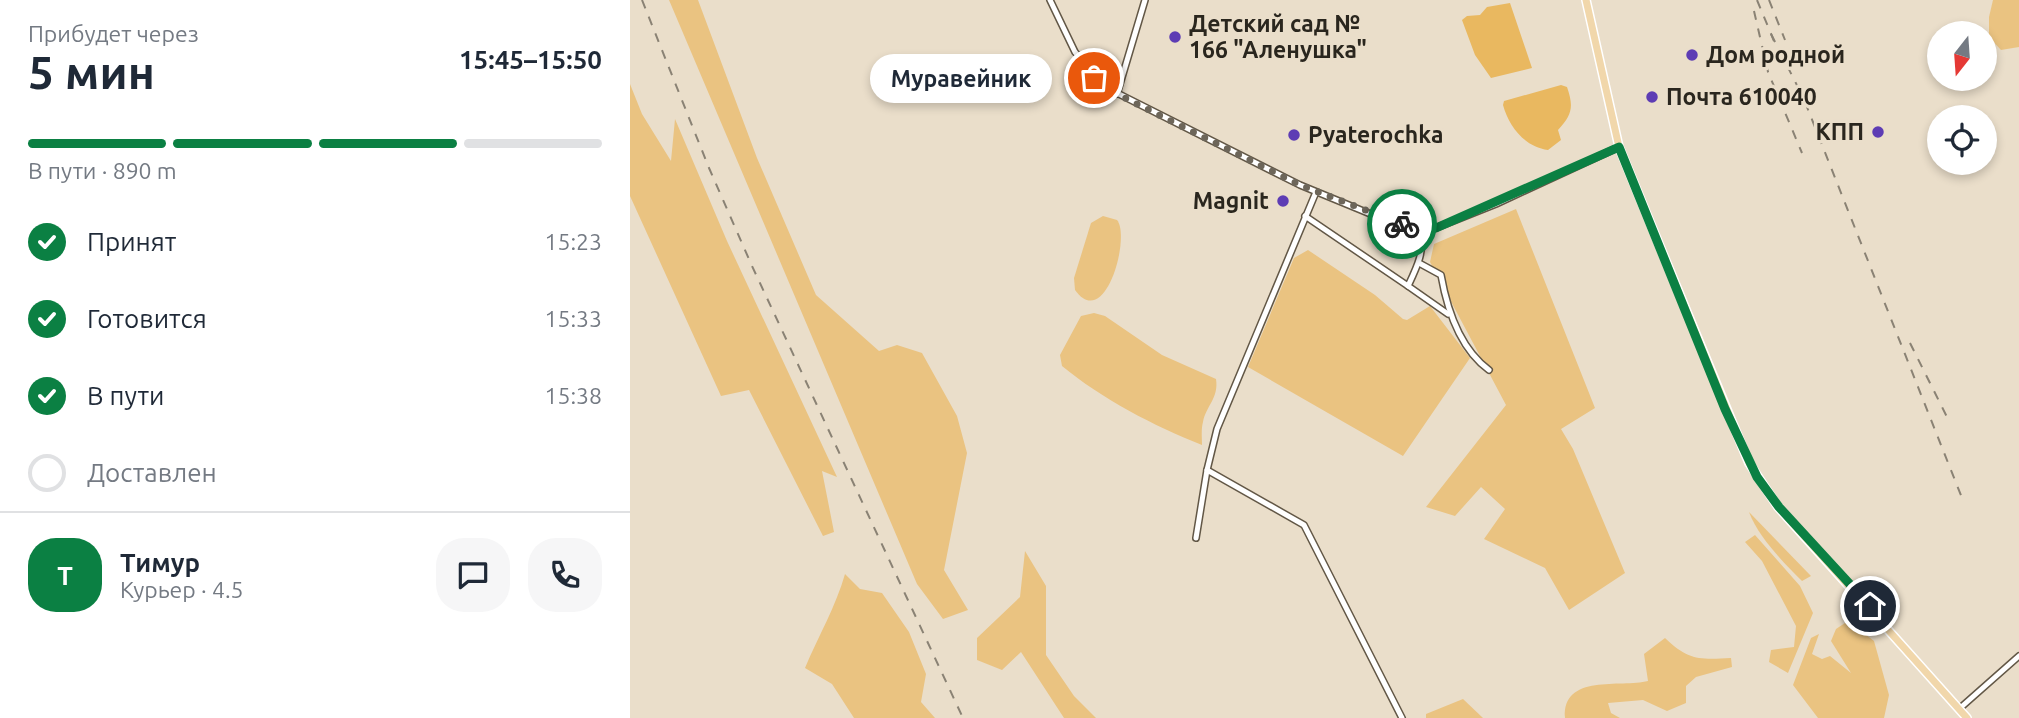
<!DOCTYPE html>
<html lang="ru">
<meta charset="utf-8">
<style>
body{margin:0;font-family:Ubuntu,sans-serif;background:#f6f6f7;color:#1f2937;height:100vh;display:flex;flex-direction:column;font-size:26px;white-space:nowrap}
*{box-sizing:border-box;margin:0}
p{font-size:23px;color:#747a83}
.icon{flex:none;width:38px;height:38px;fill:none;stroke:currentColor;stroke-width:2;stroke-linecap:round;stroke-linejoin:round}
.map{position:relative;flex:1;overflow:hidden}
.side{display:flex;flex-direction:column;background:#fff;width:630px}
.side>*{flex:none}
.needle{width:46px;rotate:197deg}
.tools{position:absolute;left:1297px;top:21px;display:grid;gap:14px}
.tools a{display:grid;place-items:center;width:70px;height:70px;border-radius:50%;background:#fff;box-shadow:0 4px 10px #0003;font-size:35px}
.pin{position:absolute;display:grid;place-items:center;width:60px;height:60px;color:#fff;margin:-30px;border:4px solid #fff;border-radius:50%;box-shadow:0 2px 7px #0007}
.courier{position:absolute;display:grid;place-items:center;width:70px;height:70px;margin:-35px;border:5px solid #0b8043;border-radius:50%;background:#fff;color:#222;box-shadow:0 2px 9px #0007}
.bubble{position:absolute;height:49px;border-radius:24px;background:#fff;box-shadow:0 4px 10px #0003;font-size:23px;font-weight:600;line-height:49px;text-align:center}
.headline em{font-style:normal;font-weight:600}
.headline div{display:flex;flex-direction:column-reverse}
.headline{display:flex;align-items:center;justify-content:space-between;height:119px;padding:0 28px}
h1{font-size:46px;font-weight:600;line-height:52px}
.bar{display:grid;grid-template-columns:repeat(4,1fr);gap:10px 7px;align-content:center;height:84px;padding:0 28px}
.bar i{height:9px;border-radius:5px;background:#e0e1e3}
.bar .active{background:#0b8043}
.bar p{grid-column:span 4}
.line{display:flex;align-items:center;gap:18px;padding:0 28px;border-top:2px solid #e0e1e3}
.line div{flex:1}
.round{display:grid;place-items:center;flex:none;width:74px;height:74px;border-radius:28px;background:#f6f6f7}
ol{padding:0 28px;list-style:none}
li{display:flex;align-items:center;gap:21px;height:77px}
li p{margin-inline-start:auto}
li .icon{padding:7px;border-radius:50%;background:#0b8043;color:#fff;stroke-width:4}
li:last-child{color:#747a83}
li i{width:38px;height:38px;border:4px solid #e0e1e3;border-radius:50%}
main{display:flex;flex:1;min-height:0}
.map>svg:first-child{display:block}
</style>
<main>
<section class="side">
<div class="headline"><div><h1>5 мин</h1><p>Прибудет через</p></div><em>15:45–15:50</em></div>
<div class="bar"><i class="active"></i><i class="active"></i><i class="active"></i><i></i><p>В пути · 890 m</p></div>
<ol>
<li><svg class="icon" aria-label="check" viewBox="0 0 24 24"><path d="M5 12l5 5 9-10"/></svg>Принят<p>15:23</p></li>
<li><svg class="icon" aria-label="check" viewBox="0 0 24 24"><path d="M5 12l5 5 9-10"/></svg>Готовится<p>15:33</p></li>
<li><svg class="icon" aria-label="check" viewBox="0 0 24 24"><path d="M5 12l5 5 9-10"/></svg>В пути<p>15:38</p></li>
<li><i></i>Доставлен</li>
</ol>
<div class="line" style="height:126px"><b class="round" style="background:#0b8043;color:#fff">Т</b><div><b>Тимур</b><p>Курьер · 4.5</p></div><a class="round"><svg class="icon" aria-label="chat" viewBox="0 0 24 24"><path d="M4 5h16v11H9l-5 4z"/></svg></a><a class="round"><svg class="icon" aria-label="phone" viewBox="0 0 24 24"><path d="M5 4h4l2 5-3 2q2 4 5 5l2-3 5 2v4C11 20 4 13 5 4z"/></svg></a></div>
</section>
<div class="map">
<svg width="1389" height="718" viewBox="0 0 1389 718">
<rect width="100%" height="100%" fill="#eadeca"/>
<g fill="#eac381">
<path d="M39,0H68L127,158L186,295L249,351L267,345L292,353L327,416L337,453L314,570L338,610L313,619L287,584Z"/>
<path d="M1363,0H1389V47L1371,50L1359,37V17Z"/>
<path d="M0,84L12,114L41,161L45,119L97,241L207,477L192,471L204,532L193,536L119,390L91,396L0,196Z"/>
<path d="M886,209L965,408L931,429L943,449L995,573L939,610L915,568L854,539L875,509L851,487L825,516L796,507L876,405L800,262L804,244Z"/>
<path d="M473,216L487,220C501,237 475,332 445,290L444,278L461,223Z"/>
<path d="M678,250L745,295L773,319L777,320L800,306L840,358L773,456L618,367L664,258Z"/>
<path d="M464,313L475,316L532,355L586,379C589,398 576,406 573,422C571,429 572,437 572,445C524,426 472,399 432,366L430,355L451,316Z"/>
<path d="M1119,512L1181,576L1172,581C1153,562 1129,538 1119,512Z"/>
<path d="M1125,535L1170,586L1183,613L1158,673L1139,662L1141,650L1164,647L1166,626L1132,561L1115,542Z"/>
<path d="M395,551L416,586V655L444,696L466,718H434L391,652L372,670L347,660V638L390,597Z"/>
<path d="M215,574L230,589L252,593L279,632L296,674L291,702L305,718H224L202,684L175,668C188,637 206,606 215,574Z"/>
<path d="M1218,621L1244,641L1259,695L1254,718H1188L1163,685L1181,638L1189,634L1182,654L1192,659L1200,656L1221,673L1201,641L1206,629Z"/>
<path d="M1035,638C1058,660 1069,660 1101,658L1102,667L1066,677L1056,686V703L1037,711L1013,700L978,703L981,713L990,718H935C932,673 991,688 1018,681L1014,654Z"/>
<path d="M833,699L853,718H796V714Z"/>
</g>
<g fill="#e9b860">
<path d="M880,3L902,68L861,78L845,55L832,20L837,16L850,15L857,7Z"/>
<path d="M931,85L937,87C944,107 942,115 928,130L931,140L918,150C895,147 879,127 873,105L874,101Z"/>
</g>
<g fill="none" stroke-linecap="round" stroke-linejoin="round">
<g stroke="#625746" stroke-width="8">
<g id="minor">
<path d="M420,0L445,52L475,87L670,185L743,215L791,229L806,228L866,204L989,147"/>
<path d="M487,94L515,0"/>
<path d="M675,216L778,286C787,267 795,251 791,229"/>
<path d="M789,263L811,275C817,309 829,348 859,370"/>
<path d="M778,286L818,314"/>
<path d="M577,470L674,525L772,718"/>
<path d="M566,538L577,470L587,429L686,192"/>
<path d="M1329,709L1389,656"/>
</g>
</g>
<g stroke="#fff" stroke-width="10">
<path id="major" d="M956,0L989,147L1119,463L1148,507L1337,718"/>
</g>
<use href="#minor" stroke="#fff" stroke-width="5"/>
<use href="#major" stroke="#f1d7ab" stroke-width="7"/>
<g stroke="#8a8274" stroke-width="2" stroke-dasharray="9 9" stroke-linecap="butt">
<path d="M12,0L79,168L122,266L333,718"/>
<path d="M1127,0L1144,41"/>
<path d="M1139,0L1155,40"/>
<path d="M1124,11L1138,72L1172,153"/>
<path d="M1141,34L1179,109"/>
<path d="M1175,102L1334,503"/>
<path d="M1280,343L1319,421"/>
</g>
</g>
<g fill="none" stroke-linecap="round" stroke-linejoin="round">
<path stroke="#6d665a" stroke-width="7" stroke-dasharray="0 12.6" d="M464,78L487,94L670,185L772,224"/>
<path stroke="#0b8043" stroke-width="9" d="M772,224L791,229L806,228L989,147L1095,409L1127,477L1149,507L1240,606"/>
</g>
<g fill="#5d3cb4" stroke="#eadeca" stroke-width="2.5">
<circle cx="545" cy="37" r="7"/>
<circle cx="1062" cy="55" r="7"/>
<circle cx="1022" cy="97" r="7"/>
<circle cx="1248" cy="132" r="7"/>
<circle cx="664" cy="135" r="7"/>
<circle cx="653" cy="201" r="7"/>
</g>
<g text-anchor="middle" stroke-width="7" stroke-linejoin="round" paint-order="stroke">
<g font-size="23" font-weight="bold" fill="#2a261e" stroke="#eadeca" text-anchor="start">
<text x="559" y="32">Детский сад №<tspan x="559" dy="26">166 "Аленушка"</tspan></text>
<text x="1076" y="63">Дом родной</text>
<text x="1036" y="105">Почта 610040</text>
<text x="1234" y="140" text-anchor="end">КПП</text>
<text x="678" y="143">Pyaterochka</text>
<text x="639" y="209" text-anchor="end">Magnit</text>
</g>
</g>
</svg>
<div class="tools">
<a><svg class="needle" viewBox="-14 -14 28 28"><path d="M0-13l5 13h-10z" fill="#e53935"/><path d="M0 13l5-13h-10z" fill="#747a83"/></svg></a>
<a><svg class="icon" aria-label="locate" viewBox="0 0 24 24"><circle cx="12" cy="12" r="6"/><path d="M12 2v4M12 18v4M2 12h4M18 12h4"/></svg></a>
</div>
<div class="pin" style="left:464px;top:78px;background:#ea580c"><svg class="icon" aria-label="bag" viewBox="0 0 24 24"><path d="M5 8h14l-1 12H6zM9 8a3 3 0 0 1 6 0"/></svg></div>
<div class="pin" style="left:1240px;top:606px;background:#1f2937"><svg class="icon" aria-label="home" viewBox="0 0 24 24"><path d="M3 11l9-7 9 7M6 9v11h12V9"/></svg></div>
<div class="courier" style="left:772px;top:224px"><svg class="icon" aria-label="bike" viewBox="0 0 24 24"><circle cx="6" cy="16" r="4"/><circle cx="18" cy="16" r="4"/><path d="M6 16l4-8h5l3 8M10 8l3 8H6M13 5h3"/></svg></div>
<div class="bubble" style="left:240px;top:54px;width:182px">Муравейник</div>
</div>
</main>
